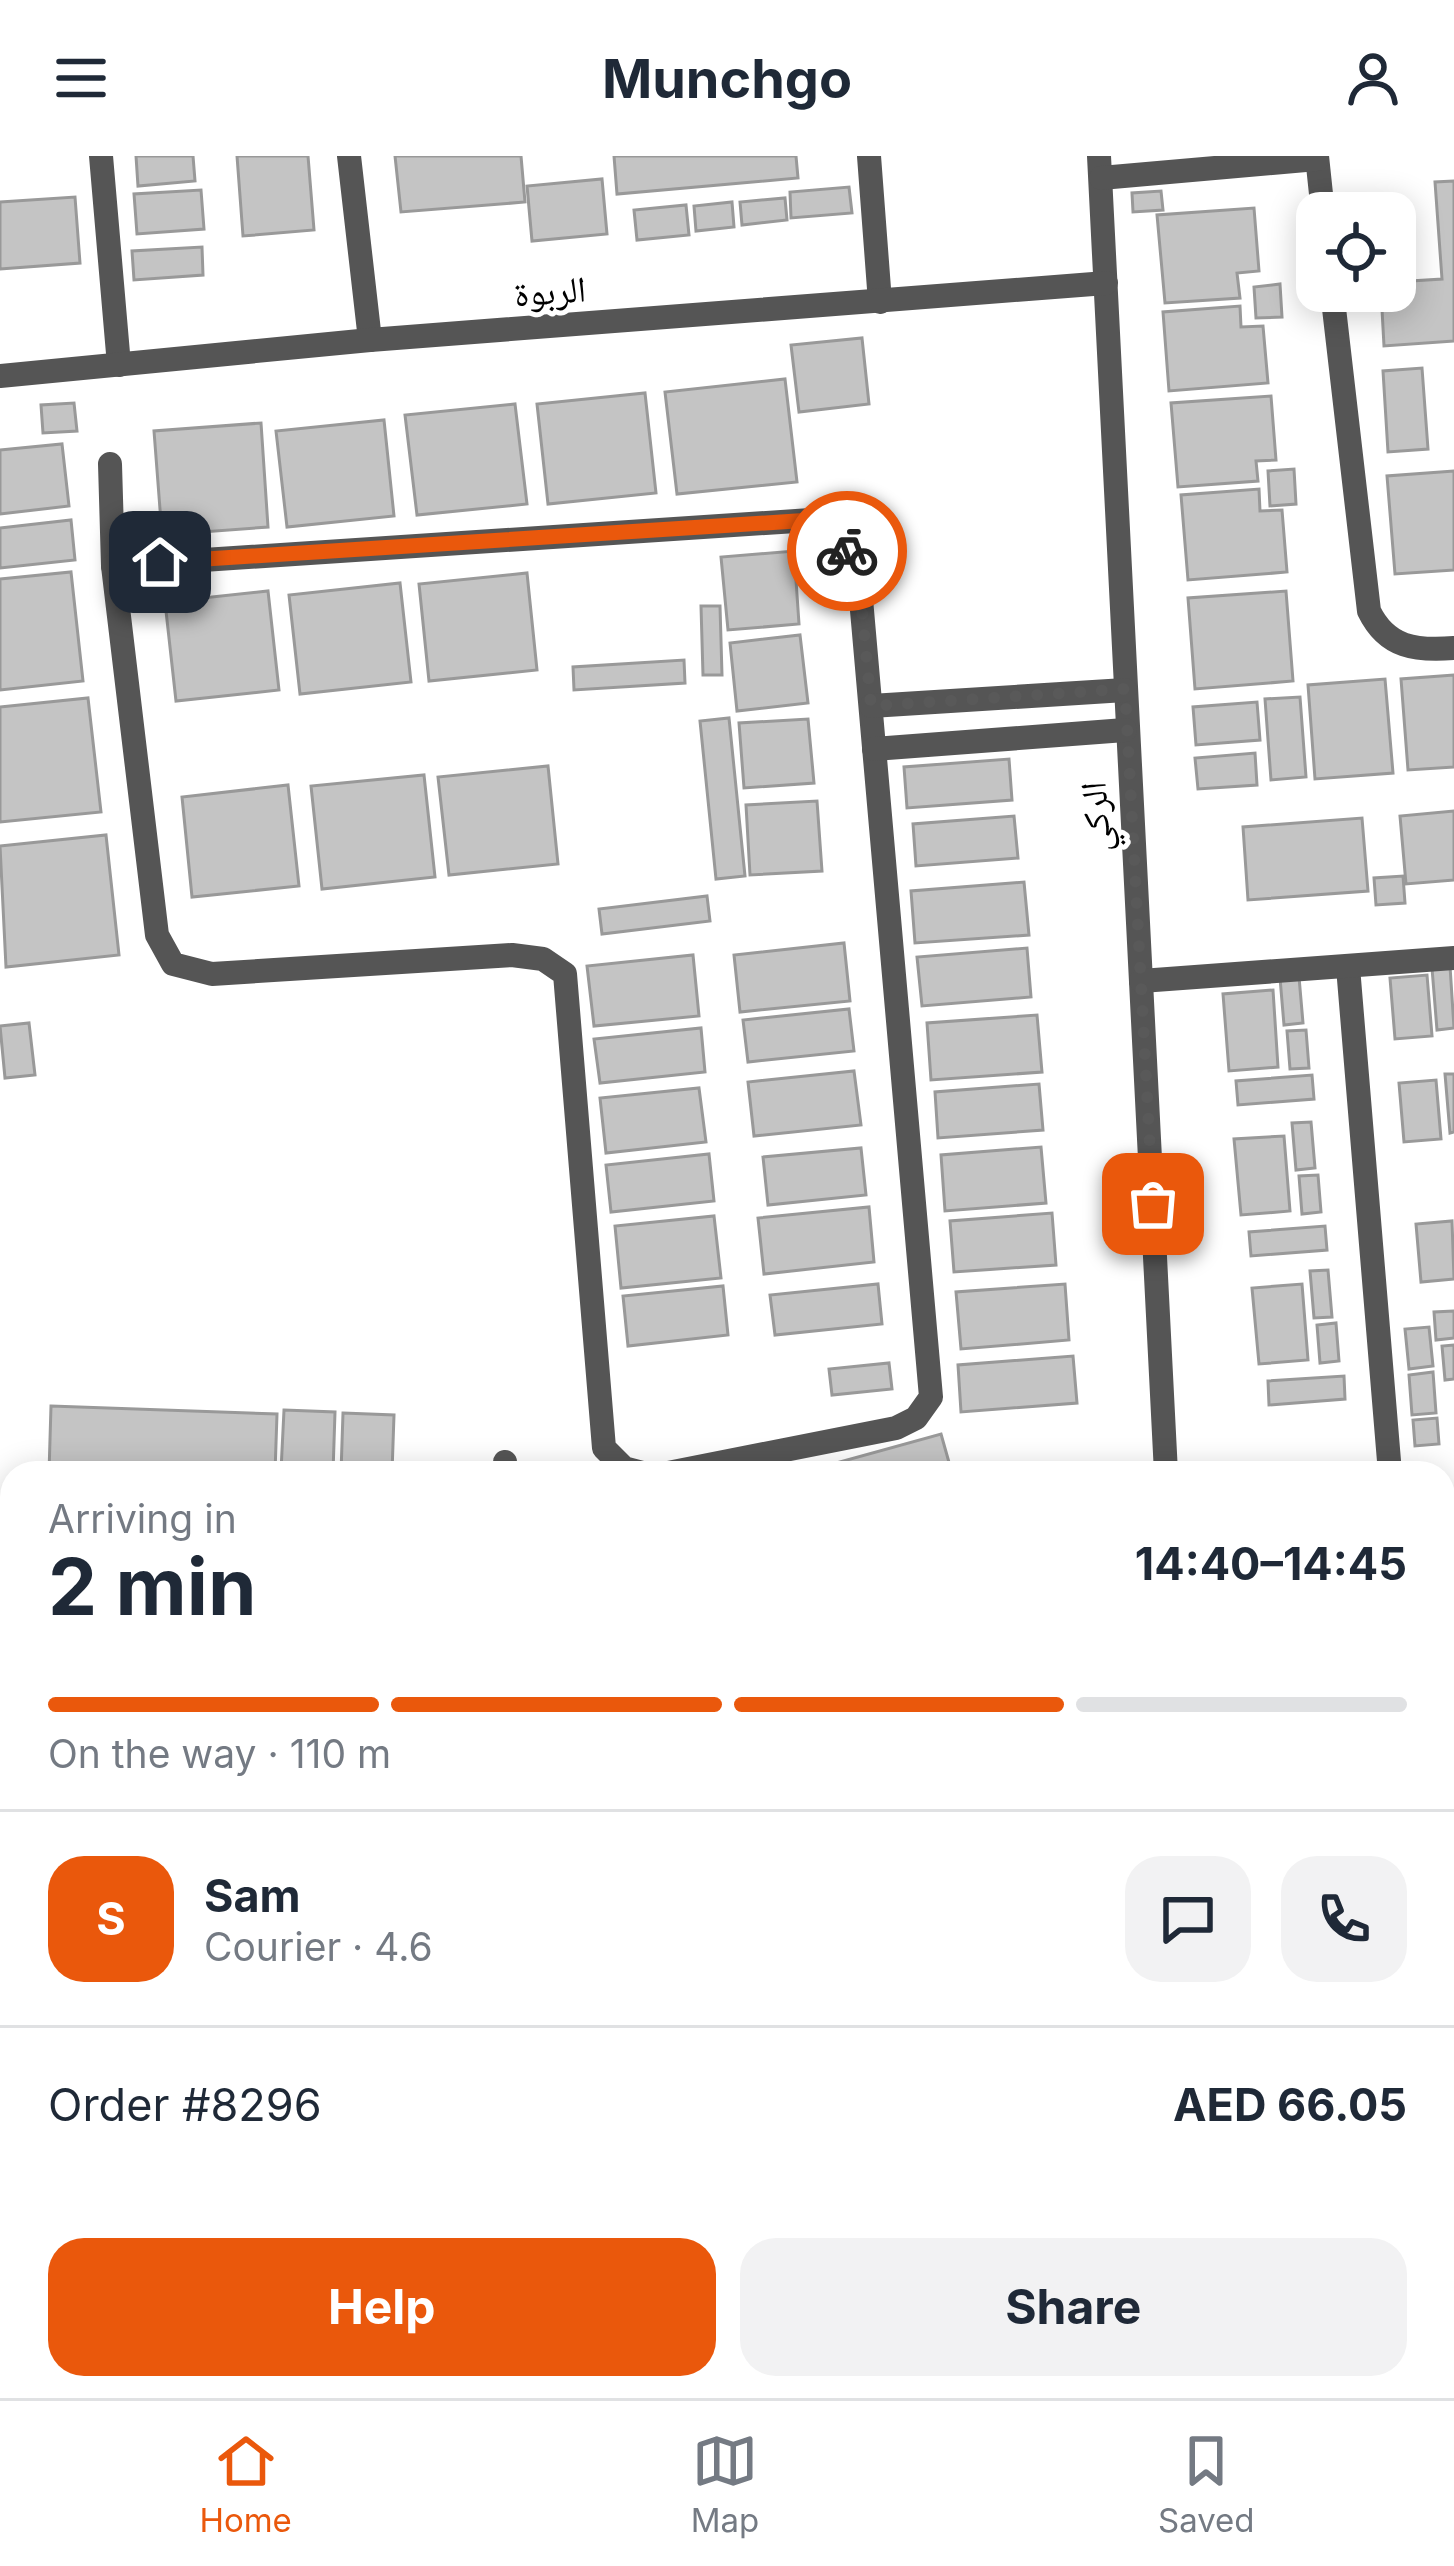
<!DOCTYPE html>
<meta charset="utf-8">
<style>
body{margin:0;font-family:Inter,"Noto Naskh Arabic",sans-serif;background:#f2f2f3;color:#1f2937;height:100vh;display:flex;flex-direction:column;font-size:45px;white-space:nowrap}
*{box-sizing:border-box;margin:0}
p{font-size:39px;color:#747a83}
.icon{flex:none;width:66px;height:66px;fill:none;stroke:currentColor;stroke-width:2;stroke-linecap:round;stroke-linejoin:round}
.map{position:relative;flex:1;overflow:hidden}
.details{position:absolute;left:0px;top:1305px;width:1455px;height:939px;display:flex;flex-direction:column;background:#fff;border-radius:36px 36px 0 0;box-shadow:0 6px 30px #0003}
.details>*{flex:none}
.controls{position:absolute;left:1296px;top:36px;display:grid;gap:24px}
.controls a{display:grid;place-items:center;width:120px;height:120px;border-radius:24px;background:#fff;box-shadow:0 6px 30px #0003;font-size:60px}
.pin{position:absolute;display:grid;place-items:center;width:102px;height:102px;color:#fff;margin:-51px;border-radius:24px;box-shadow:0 6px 18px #0006}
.courier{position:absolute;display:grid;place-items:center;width:120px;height:120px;margin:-60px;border:9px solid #ea580c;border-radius:50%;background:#fff;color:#222;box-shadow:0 3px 15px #0007}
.headline em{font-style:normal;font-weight:700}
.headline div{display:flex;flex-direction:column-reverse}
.headline{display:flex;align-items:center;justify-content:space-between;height:204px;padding:0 48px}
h1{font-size:78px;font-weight:700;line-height:90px}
.bar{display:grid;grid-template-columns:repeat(4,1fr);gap:18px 12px;align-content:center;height:144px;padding:0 48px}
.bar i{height:15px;border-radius:9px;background:#e0e1e3}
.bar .active{background:#ea580c}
.bar p{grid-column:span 4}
.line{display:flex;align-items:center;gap:30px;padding:0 48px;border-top:3px solid #e0e1e3}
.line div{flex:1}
.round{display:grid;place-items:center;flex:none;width:126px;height:126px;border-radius:36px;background:#f2f2f3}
.button{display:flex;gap:24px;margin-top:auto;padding:24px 48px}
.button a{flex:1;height:138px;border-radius:36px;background:#ea580c;color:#fff;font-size:48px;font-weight:700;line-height:138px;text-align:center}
.button a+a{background:#f2f2f3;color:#1f2937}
header{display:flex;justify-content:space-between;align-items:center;height:156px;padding:0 48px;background:#fff;font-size:54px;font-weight:700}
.dock{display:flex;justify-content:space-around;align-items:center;height:168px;border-top:3px solid #e0e1e3;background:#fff;font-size:33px;color:#747a83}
.dock a{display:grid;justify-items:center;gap:6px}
.dock .active{color:#ea580c}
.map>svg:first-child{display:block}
</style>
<header><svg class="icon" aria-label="menu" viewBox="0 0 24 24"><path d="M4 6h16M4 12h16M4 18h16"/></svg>Munchgo<svg class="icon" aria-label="person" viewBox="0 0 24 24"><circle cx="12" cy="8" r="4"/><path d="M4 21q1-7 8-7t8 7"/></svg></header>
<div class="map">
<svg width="1454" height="2242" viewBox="0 0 1454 2242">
<rect width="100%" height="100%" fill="#fff"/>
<g fill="#c4c4c4" stroke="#999" stroke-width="3">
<path d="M136,0H193L195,25L138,30Z"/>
<path d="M237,0H308L314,74L243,80Z"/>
<path d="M395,0H521L525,46L401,56Z"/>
<path d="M614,0H796L798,22L617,38Z"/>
<path d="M602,23L607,78L532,85L527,30Z"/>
<path d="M1454,25V185L1384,190L1381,135H1395V126L1442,123L1435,26Z"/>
<path d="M849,31L852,57L791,62L790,36Z"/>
<path d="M201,34L204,73L137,78L134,38Z"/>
<path d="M1161,35L1163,54L1133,56L1132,37Z"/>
<path d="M75,41L80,107L0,113V46Z"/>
<path d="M785,42L787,64L742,69L740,46Z"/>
<path d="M732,46L734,71L696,75L694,50Z"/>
<path d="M686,49L689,79L637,84L634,54Z"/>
<path d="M1254,52L1259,115L1237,117L1240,142L1165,147L1157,59Z"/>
<path d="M202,91L203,119L134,124L132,95Z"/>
<path d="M1280,128L1282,161L1256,162L1254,131Z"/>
<path d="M1240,150L1241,171L1263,170L1268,227L1169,235L1163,156Z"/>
<path d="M862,182L869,248L799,256L791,189Z"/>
<path d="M1422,212L1428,293L1388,296L1383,215Z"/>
<path d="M785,223L797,326L677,338L665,236Z"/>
<path d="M645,237L656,337L548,348L537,248Z"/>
<path d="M1271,240L1276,304L1256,305L1258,325L1178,331L1171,247Z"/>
<path d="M74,247L77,275L43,277L41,249Z"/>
<path d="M515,248L527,348L417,359L405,259Z"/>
<path d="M384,264L394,360L287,371L276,275Z"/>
<path d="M261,267L268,371L162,379L154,275Z"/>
<path d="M62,288L69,350L0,358V294Z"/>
<path d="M1294,313L1296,348L1270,350L1268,315Z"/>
<path d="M1454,315V414L1395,418L1387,320Z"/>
<path d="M1259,333L1260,355L1282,354L1287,416L1188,424L1181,339Z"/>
<path d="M71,364L75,404L0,412V372Z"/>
<path d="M794,395L799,468L728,474L721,401Z"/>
<path d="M71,416L83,525L0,534V423Z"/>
<path d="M527,417L537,514L429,525L419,428Z"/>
<path d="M400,427L411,526L300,538L289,439Z"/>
<path d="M268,435L279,534L176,545L165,446Z"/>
<path d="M1286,435L1293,525L1195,533L1188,442Z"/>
<path d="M701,450H720L722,519H703Z"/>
<path d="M800,479L808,547L737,555L730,487Z"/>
<path d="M684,504L685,527L574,534L573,511Z"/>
<path d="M1454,519V611L1408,614L1401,523Z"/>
<path d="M1385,523L1393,617L1315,623L1308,529Z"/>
<path d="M1300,541L1306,621L1271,624L1265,543Z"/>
<path d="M88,542L101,656L0,666V551Z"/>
<path d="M1257,546L1260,584L1196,589L1193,551Z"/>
<path d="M729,562L745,720L716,723L700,565Z"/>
<path d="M808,563L814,627L744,632L739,567Z"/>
<path d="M1255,597L1257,629L1198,633L1195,602Z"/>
<path d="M1009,603L1012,644L907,652L904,611Z"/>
<path d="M548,610L558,708L449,719L438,621Z"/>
<path d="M424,619L435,721L322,733L311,630Z"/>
<path d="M288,629L299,730L192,741L182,641Z"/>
<path d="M817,645L822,715L750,719L746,649Z"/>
<path d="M1454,655V724L1406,728L1400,660Z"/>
<path d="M1014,660L1018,702L916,710L913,668Z"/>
<path d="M1362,662L1368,735L1248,744L1243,671Z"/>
<path d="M106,679L119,799L6,811L0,690Z"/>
<path d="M1403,720L1405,747L1376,749L1374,722Z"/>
<path d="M1024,726L1029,779L915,787L911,735Z"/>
<path d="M707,740L710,765L602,778L599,753Z"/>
<path d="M844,787L850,845L740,856L734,799Z"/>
<path d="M1027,792L1031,841L922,850L917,801Z"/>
<path d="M693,799L699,860L594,870L587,810Z"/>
<path d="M1450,810L1454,872L1437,874L1432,812Z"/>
<path d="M1427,819L1432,880L1395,883L1390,822Z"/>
<path d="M1299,821L1303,867L1284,869L1280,822Z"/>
<path d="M1273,834L1278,911L1229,915L1223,838Z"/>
<path d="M849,853L854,895L748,906L743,864Z"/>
<path d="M1037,859L1042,916L931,924L927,867Z"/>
<path d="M29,867L35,919L5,922L0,870Z"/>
<path d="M701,872L705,916L600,927L594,883Z"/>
<path d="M1306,874L1309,912L1290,913L1287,875Z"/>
<path d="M854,915L861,969L754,980L748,926Z"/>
<path d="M1445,918H1454V976L1450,977Z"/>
<path d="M1312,919L1314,943L1238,949L1236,925Z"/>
<path d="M1436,924L1441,983L1404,986L1399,927Z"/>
<path d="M1039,928L1043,974L938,982L935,936Z"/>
<path d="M699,932L706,986L606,997L600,942Z"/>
<path d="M1311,966L1315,1012L1296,1014L1292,967Z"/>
<path d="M1284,980L1290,1055L1241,1059L1234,983Z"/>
<path d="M1041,991L1046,1047L945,1055L941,999Z"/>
<path d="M861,992L866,1039L768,1049L763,1001Z"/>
<path d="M709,998L714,1045L611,1056L606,1009Z"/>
<path d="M1318,1019L1321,1056L1302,1058L1299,1020Z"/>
<path d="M869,1051L874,1106L764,1118L758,1062Z"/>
<path d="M1052,1057L1056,1109L954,1116L950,1065Z"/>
<path d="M714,1060L721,1122L621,1132L615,1070Z"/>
<path d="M1452,1065L1454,1123L1421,1126L1416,1068Z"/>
<path d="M1325,1070L1327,1094L1251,1100L1249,1076Z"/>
<path d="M1328,1114L1332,1161L1314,1162L1310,1115Z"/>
<path d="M878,1128L882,1168L775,1179L770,1139Z"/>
<path d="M1065,1128L1069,1184L961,1193L956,1136Z"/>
<path d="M1302,1128L1308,1204L1259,1208L1252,1132Z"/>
<path d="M723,1130L728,1179L628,1190L623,1140Z"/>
<path d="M1454,1155V1182L1436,1184L1434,1156Z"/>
<path d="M1336,1167L1339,1205L1320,1207L1317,1169Z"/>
<path d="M1429,1171L1433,1210L1409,1213L1405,1173Z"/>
<path d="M1454,1189V1223L1445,1224L1442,1190Z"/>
<path d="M1073,1200L1077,1247L961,1256L958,1209Z"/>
<path d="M889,1207L892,1233L832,1239L829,1213Z"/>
<path d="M1433,1216L1436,1257L1412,1259L1409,1219Z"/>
<path d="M1344,1220L1345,1243L1269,1249L1268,1225Z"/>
<path d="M51,1250L277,1258L275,1317H49Z"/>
<path d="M284,1254L335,1256L333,1317L281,1315Z"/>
<path d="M343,1257L394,1259L392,1317H341Z"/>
<path d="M1437,1262L1439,1288L1415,1290L1413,1264Z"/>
<path d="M941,1278L952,1317H839L836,1307Z"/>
<path d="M1454,1439V1477L1443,1478V1440Z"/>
<path d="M1454,1488V1524L1443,1525V1489Z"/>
<path d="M1454,1532V1570L1443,1571V1533Z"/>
<path d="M536,2232H597L594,2242H533Z"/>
<path d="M659,2232H734L702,2242H662Z"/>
</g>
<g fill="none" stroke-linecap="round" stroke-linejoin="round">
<path stroke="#555" stroke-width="24" d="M505,1306L506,1317"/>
<g stroke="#555" stroke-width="24">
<path d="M101,0L119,209"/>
<path d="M349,0L370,184"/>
<path d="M869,0L880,146"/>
<path d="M1099,0L1166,1317"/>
<path d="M1317,0L1323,57"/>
<path d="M1101,22L1317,3"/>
<path d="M1332,135L1369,455C1387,492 1416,495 1454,492"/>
<path d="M0,220L370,184L1106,127"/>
<path d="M110,308L113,410L157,779L173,808L212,818L512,799L543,803L565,818L604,1292L624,1312L643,1317"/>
<path d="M113,410L811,364L843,382L861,443L931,1241L916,1262L896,1272L668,1317"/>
<path d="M871,550L1125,534"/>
<path d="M874,593L1125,574"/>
<path d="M1348,811L1390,1317"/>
<path d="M1141,825L1454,802"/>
<path d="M0,1743L12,1740"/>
<path d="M1443,1854L1454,1934"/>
<path d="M0,1928L12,1925"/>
<path d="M1443,2150L1454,2145"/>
<path d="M58,2232L61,2242"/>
<path d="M480,2232L483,2242"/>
<path d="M298,2242L336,2232"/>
<path d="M1079,2242L1120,2232"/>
</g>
<g stroke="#222" stroke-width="24">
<path d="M1443,2162L1454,2163"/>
<path d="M1443,2221L1454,2218"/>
<path d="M1359,2242L1399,2232"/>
</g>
</g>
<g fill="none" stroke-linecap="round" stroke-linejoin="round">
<path stroke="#595959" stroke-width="12" stroke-dasharray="0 21.6" d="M847,395L861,443L871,550L1125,533L1153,1048"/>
<path stroke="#ea580c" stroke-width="15" d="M160,406L811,364L843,382L847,395"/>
</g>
<g text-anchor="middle" stroke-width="10" stroke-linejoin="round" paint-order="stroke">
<g font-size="36" fill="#000" stroke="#fff">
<text transform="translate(550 135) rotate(-4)" y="13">الربوة</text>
<text transform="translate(1095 661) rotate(-94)" y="13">الركي</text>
</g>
</g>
</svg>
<div class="controls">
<a><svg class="icon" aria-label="locate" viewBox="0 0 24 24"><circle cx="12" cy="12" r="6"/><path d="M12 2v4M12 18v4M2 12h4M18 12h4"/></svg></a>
</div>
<div class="pin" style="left:1153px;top:1048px;background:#ea580c"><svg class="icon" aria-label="bag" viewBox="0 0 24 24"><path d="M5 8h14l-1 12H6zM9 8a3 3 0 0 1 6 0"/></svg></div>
<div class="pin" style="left:160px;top:406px;background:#1f2937"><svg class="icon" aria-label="home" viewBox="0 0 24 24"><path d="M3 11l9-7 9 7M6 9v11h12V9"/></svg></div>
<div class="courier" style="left:847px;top:395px"><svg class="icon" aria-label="bike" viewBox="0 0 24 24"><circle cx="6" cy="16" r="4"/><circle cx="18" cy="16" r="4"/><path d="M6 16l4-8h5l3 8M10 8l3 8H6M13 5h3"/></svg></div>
<section class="details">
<div class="headline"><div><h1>2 min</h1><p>Arriving in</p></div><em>14:40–14:45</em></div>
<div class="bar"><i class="active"></i><i class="active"></i><i class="active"></i><i></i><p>On the way · 110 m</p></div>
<div class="line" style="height:216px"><b class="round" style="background:#ea580c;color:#fff">S</b><div><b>Sam</b><p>Courier · 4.6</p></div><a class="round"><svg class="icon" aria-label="chat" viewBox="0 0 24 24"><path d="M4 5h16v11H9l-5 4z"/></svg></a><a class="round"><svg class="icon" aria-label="phone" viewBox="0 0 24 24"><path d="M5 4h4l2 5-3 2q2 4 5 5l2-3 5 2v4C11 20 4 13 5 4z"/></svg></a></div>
<div class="line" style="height:156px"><div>Order #8296</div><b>AED 66.05</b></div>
<div class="button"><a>Help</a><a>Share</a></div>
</section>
</div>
<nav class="dock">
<a class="active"><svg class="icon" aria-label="home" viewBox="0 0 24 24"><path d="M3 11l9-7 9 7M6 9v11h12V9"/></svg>Home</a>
<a><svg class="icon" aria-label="map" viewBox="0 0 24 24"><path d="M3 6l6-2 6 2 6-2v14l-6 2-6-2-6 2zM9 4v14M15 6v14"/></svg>Map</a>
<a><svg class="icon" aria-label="saved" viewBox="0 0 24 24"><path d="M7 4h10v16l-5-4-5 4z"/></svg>Saved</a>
</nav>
